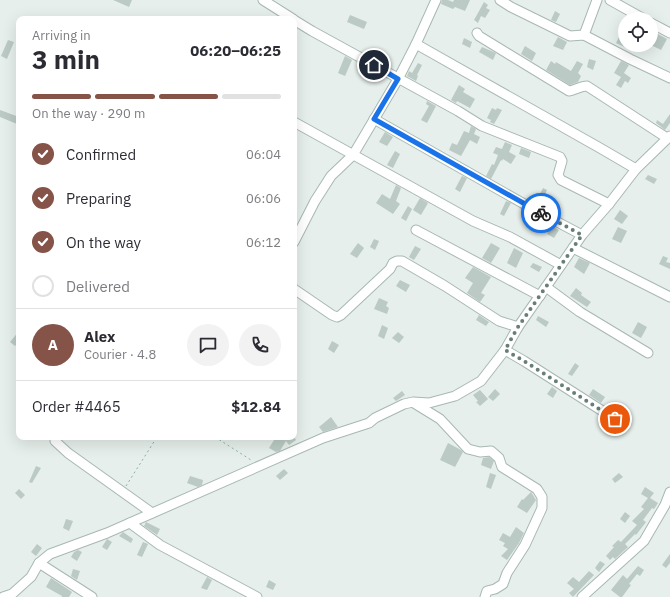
<!DOCTYPE html>
<meta charset="utf-8">
<style>
body{margin:0;font-family:"IBM Plex Sans",sans-serif;background:#f2f2f3;color:#2b2b33;height:100vh;display:flex;flex-direction:column;font-size:15px;white-space:nowrap}
*{box-sizing:border-box;margin:0}
p{font-size:13px;color:#7c7c81}
.icon{flex:none;width:22px;height:22px;fill:none;stroke:currentColor;stroke-width:2;stroke-linecap:round;stroke-linejoin:round}
.map{position:relative;flex:1;overflow:hidden}
.details{position:absolute;left:16px;top:16px;width:281px;height:424px;display:flex;flex-direction:column;background:#fff;border-radius:8px;box-shadow:0 4px 16px #0002}
.details>*{flex:none}
.tools{position:absolute;left:618px;top:12px;display:grid;gap:8px}
.tools a{display:grid;place-items:center;width:40px;height:40px;border-radius:50%;background:#fff;box-shadow:0 4px 16px #0002;font-size:20px}
.pin{position:absolute;display:grid;place-items:center;width:34px;height:34px;color:#fff;margin:-17px;border:2px solid #fff;border-radius:50%;box-shadow:0 1px 4px #0007}
.courier{position:absolute;display:grid;place-items:center;width:40px;height:40px;margin:-20px;border:3px solid #1a73e8;border-radius:50%;background:#fff;color:#222;box-shadow:0 1px 5px #0007}
.summary em{font-style:normal;font-weight:700}
.summary div{display:flex;flex-direction:column-reverse}
.summary{display:flex;align-items:center;justify-content:space-between;height:68px;padding:0 16px}
h1{font-size:26px;font-weight:700;line-height:30px}
.bar{display:grid;grid-template-columns:repeat(4,1fr);gap:6px 4px;align-content:center;height:48px;padding:0 16px}
.bar i{height:5px;border-radius:3px;background:#e1e1e2}
.bar .current{background:#855347}
.bar p{grid-column:span 4}
.line{display:flex;align-items:center;gap:10px;padding:0 16px;border-top:1px solid #e1e1e2}
.line div{flex:1}
.round{display:grid;place-items:center;flex:none;width:42px;height:42px;border-radius:21px;background:#f2f2f3}
ol{padding:0 16px;list-style:none}
li{display:flex;align-items:center;gap:12px;height:44px}
li p{margin-inline-start:auto}
li .icon{padding:4px;border-radius:50%;background:#855347;color:#fff;stroke-width:4}
li:last-child{color:#7c7c81}
li i{width:22px;height:22px;border:2px solid #e1e1e2;border-radius:50%}
.map>svg:first-child{display:block}
</style>
<div class="map">
<svg width="670" height="597" viewBox="0 0 670 597">
<rect width="100%" height="100%" fill="#e6efeb"/>
<g fill="#bbcac4">
<path d="M113,0H132L129,7Z"/>
<path d="M442,0H448L453,2L454,0H470L465,11L455,7L453,9L441,4Z"/>
<path d="M484,2L488,5L486,8L490,10L485,18L481,16L478,23L474,20Z"/>
<path d="M555,11L560,14L556,22L551,20Z"/>
<path d="M350,15L367,22L364,29L347,22Z"/>
<path d="M654,32L667,39L661,50L651,45V40Z"/>
<path d="M621,33L625,35V45H639L635,52L616,43Z"/>
<path d="M558,37L567,42L563,50L553,46Z"/>
<path d="M464,38L472,42L470,48L462,44Z"/>
<path d="M8,40L14,42L7,59L1,56Z"/>
<path d="M525,46L536,53L532,61L521,54Z"/>
<path d="M482,47L496,53L493,60L479,52Z"/>
<path d="M345,56L352,60L345,76L338,73Z"/>
<path d="M589,59L596,61L593,70L587,67Z"/>
<path d="M551,61L555,64L556,62L571,71L577,61L583,64L578,73L581,76L578,82L570,85L546,70Z"/>
<path d="M621,61L629,65L624,73L631,78L628,83L625,81L621,88L616,85L621,77L614,73Z"/>
<path d="M418,63L422,65L417,75L418,76L416,81L407,76L409,71L412,73Z"/>
<path d="M459,85L465,89L463,92L475,99L470,108L457,101L456,103L451,100Z"/>
<path d="M427,101L436,106L427,123L421,120L429,106L426,104Z"/>
<path d="M492,108L496,110L497,108L502,110L494,124L490,122L491,120L487,118Z"/>
<path d="M0,110L19,117L17,124L0,117Z"/>
<path d="M670,114V123L665,130L656,123L657,120L663,124Z"/>
<path d="M471,126L476,129L474,134L480,137L477,144L470,140L461,156L449,150L452,143L457,145L464,131L469,133Z"/>
<path d="M385,132L393,137L387,146L379,142Z"/>
<path d="M505,142L512,145L509,152L516,156L511,164L503,159L502,161L501,160L491,179L486,176L492,164L494,165L498,155L493,153L496,147L502,149Z"/>
<path d="M521,148L531,152L529,158L519,154Z"/>
<path d="M395,151L400,154L393,168L387,165Z"/>
<path d="M648,175L657,179L654,184L645,179Z"/>
<path d="M462,176L467,178L460,192L455,189Z"/>
<path d="M396,185L401,188L396,201L400,204L393,214L376,203L382,194L390,199Z"/>
<path d="M543,188L547,190L541,202L537,200Z"/>
<path d="M420,198L428,203L421,215L413,210Z"/>
<path d="M506,201L511,203L504,216L500,214Z"/>
<path d="M408,206L412,209L406,221L401,218Z"/>
<path d="M620,210L628,216L622,224L614,219Z"/>
<path d="M552,226L559,230L554,238L547,234Z"/>
<path d="M618,227L627,231L621,243L612,239Z"/>
<path d="M374,239L379,241L375,250L370,247Z"/>
<path d="M358,243L364,248L357,258L350,254Z"/>
<path d="M491,243L500,248L491,263L482,258Z"/>
<path d="M415,246L421,249L414,260L409,257Z"/>
<path d="M514,248L523,253L516,268L507,263Z"/>
<path d="M663,256L668,258L666,262L670,263V269L659,264Z"/>
<path d="M579,258L590,263L584,274L574,267Z"/>
<path d="M533,263L542,267L539,272L530,267Z"/>
<path d="M473,267L491,277L481,293L485,295L480,302L467,293L473,283L465,278Z"/>
<path d="M400,280L410,285L406,292L396,286Z"/>
<path d="M576,288L582,293L581,295L591,302L587,307L570,296Z"/>
<path d="M379,298L388,302L386,306L389,308L387,314L374,309Z"/>
<path d="M479,315L489,322L486,326L476,320Z"/>
<path d="M538,316L549,322L546,327L536,320Z"/>
<path d="M638,322L647,327L641,338L632,333Z"/>
<path d="M382,325L388,328L384,339L378,336Z"/>
<path d="M19,331V342L15,346L10,342Z"/>
<path d="M398,332L404,337L399,343L392,338Z"/>
<path d="M332,341L339,345L334,353L328,349Z"/>
<path d="M575,363L579,366L572,376L568,374Z"/>
<path d="M552,387L557,391L553,398L547,394Z"/>
<path d="M495,389L500,394L493,401L488,397Z"/>
<path d="M593,389L605,397L601,403L589,395Z"/>
<path d="M480,390L488,399L480,406L476,402L478,401L473,395Z"/>
<path d="M402,391L405,395L396,401L393,398Z"/>
<path d="M331,417L338,427L323,432L319,427Z"/>
<path d="M272,437H294L296,440L289,445L286,441L280,451L276,452L269,448L274,440Z"/>
<path d="M448,443L461,450L463,452L455,467L440,460Z"/>
<path d="M489,457L494,461L491,469L481,465L483,458Z"/>
<path d="M36,466L41,468L32,483L29,482Z"/>
<path d="M284,469L288,473L280,480L276,476Z"/>
<path d="M490,473L496,475L491,489L486,487Z"/>
<path d="M619,473L623,477L615,483L612,479Z"/>
<path d="M190,476L203,480L202,485L198,487L187,483Z"/>
<path d="M645,487L654,493L650,498L658,503L654,509L652,508L643,520L646,522L636,535L635,534L625,544L628,547L615,559L613,557L610,560L606,556L614,547L612,546L618,540L621,542L637,525L632,521L644,509L641,507L648,498L641,494Z"/>
<path d="M19,489L25,495L21,499L15,493Z"/>
<path d="M531,492L536,500L527,513L517,507L522,499L523,500Z"/>
<path d="M625,512L630,516L625,523L620,519Z"/>
<path d="M66,519L73,521L69,531L63,528Z"/>
<path d="M146,522L160,529L157,535L144,526Z"/>
<path d="M516,527L524,533L519,543L507,560L501,556L508,549L503,546L505,543L499,540L503,533L510,537Z"/>
<path d="M123,532L133,539L131,543L119,536Z"/>
<path d="M107,539L112,542L107,550L102,547Z"/>
<path d="M143,542L148,544L142,557L137,555Z"/>
<path d="M37,544L42,548L36,556L31,552Z"/>
<path d="M78,550L82,552L77,561L71,557L74,552Z"/>
<path d="M670,554V563L666,568L662,565Z"/>
<path d="M600,561L605,564L599,572L595,568Z"/>
<path d="M638,566L644,570L640,576L637,574L629,584L631,585L622,597H620L611,590L623,575L627,579Z"/>
<path d="M73,569L80,571L77,580L71,576Z"/>
<path d="M589,571L594,575L573,597L569,593L574,589L567,583L573,577L579,582Z"/>
<path d="M207,577L212,580L207,590L201,588Z"/>
<path d="M51,578L72,592L69,597H62V596L46,587Z"/>
<path d="M269,580L276,584L273,590L266,587Z"/>
</g>
<g fill="none" stroke-linecap="round" stroke-linejoin="round">
<g stroke="#a8b8b2" stroke-width="11">
<g id="minor">
<path d="M263,0L293,19"/>
<path d="M500,0L511,7L570,36L584,35L630,59L670,78"/>
<path d="M610,0L644,19"/>
<path d="M294,20L312,31L458,111L482,126L560,157L562,161L558,175L561,180L609,204"/>
<path d="M651,23L670,33"/>
<path d="M477,33L479,36L569,91C575,90 581,86 587,86L667,138"/>
<path d="M584,35L597,0"/>
<path d="M416,44L600,148L636,169"/>
<path d="M374,119L533,209L582,235"/>
<path d="M294,122L473,221L510,237L561,265"/>
<path d="M416,230L540,296"/>
<path d="M294,242L315,201L331,176L353,155L398,79L416,44L436,0"/>
<path d="M573,248L670,297"/>
<path d="M546,287L580,312L648,353"/>
<path d="M294,289L332,315L337,317L341,315L390,269L393,263L397,261H402L445,286L499,321L518,327"/>
<path d="M505,350L524,361L615,419"/>
<path d="M414,403L440,419L468,449L480,452L491,451L499,458L502,467L537,489L542,497V508L525,545L507,573L503,584L495,589L487,591L485,597"/>
<path d="M55,441L68,453L152,513"/>
<path d="M130,523L160,545L257,597"/>
<path d="M39,563L92,597"/>
<path d="M3,597L12,594L31,577L39,563L50,554L107,533L323,438L369,423L375,418L404,404L413,402L429,403L455,396L481,381L505,350L518,327L582,235L609,204L636,169L670,136"/>
<path d="M582,597L644,541L665,505L670,492"/>
</g>
</g>
<g stroke="#86b3a5" stroke-width="1" stroke-dasharray="2 3" stroke-linecap="butt">
<path d="M215,437L251,460"/>
<path d="M126,486L157,437"/>
</g>
<use href="#minor" stroke="#fff" stroke-width="9"/>
</g>
<g fill="none" stroke-linecap="round" stroke-linejoin="round">
<path stroke="#687f78" stroke-width="4" stroke-dasharray="0 7.2" d="M541,213L582,235L518,327L505,350L524,361L615,419"/>
<path stroke="#1a73e8" stroke-width="5" d="M374,65L398,79L374,119L541,213"/>
</g>
</svg>
<div class="tools">
<a><svg class="icon" aria-label="locate" viewBox="0 0 24 24"><circle cx="12" cy="12" r="6"/><path d="M12 2v4M12 18v4M2 12h4M18 12h4"/></svg></a>
</div>
<div class="pin" style="left:615px;top:419px;background:#ea580c"><svg class="icon" aria-label="bag" viewBox="0 0 24 24"><path d="M5 8h14l-1 12H6zM9 8a3 3 0 0 1 6 0"/></svg></div>
<div class="pin" style="left:374px;top:65px;background:#1f2937"><svg class="icon" aria-label="home" viewBox="0 0 24 24"><path d="M3 11l9-7 9 7M6 9v11h12V9"/></svg></div>
<div class="courier" style="left:541px;top:213px"><svg class="icon" aria-label="bike" viewBox="0 0 24 24"><circle cx="6" cy="16" r="4"/><circle cx="18" cy="16" r="4"/><path d="M6 16l4-8h5l3 8M10 8l3 8H6M13 5h3"/></svg></div>
<section class="details">
<div class="summary"><div><h1>3 min</h1><p>Arriving in</p></div><em>06:20–06:25</em></div>
<div class="bar"><i class="current"></i><i class="current"></i><i class="current"></i><i></i><p>On the way · 290 m</p></div>
<ol>
<li><svg class="icon" aria-label="check" viewBox="0 0 24 24"><path d="M5 12l5 5 9-10"/></svg>Confirmed<p>06:04</p></li>
<li><svg class="icon" aria-label="check" viewBox="0 0 24 24"><path d="M5 12l5 5 9-10"/></svg>Preparing<p>06:06</p></li>
<li><svg class="icon" aria-label="check" viewBox="0 0 24 24"><path d="M5 12l5 5 9-10"/></svg>On the way<p>06:12</p></li>
<li><i></i>Delivered</li>
</ol>
<div class="line" style="height:72px"><b class="round" style="background:#855347;color:#fff">A</b><div><b>Alex</b><p>Courier · 4.8</p></div><a class="round"><svg class="icon" aria-label="chat" viewBox="0 0 24 24"><path d="M4 5h16v11H9l-5 4z"/></svg></a><a class="round"><svg class="icon" aria-label="phone" viewBox="0 0 24 24"><path d="M5 4h4l2 5-3 2q2 4 5 5l2-3 5 2v4C11 20 4 13 5 4z"/></svg></a></div>
<div class="line" style="height:52px"><div>Order #4465</div><b>$12.84</b></div>
</section>
</div>
